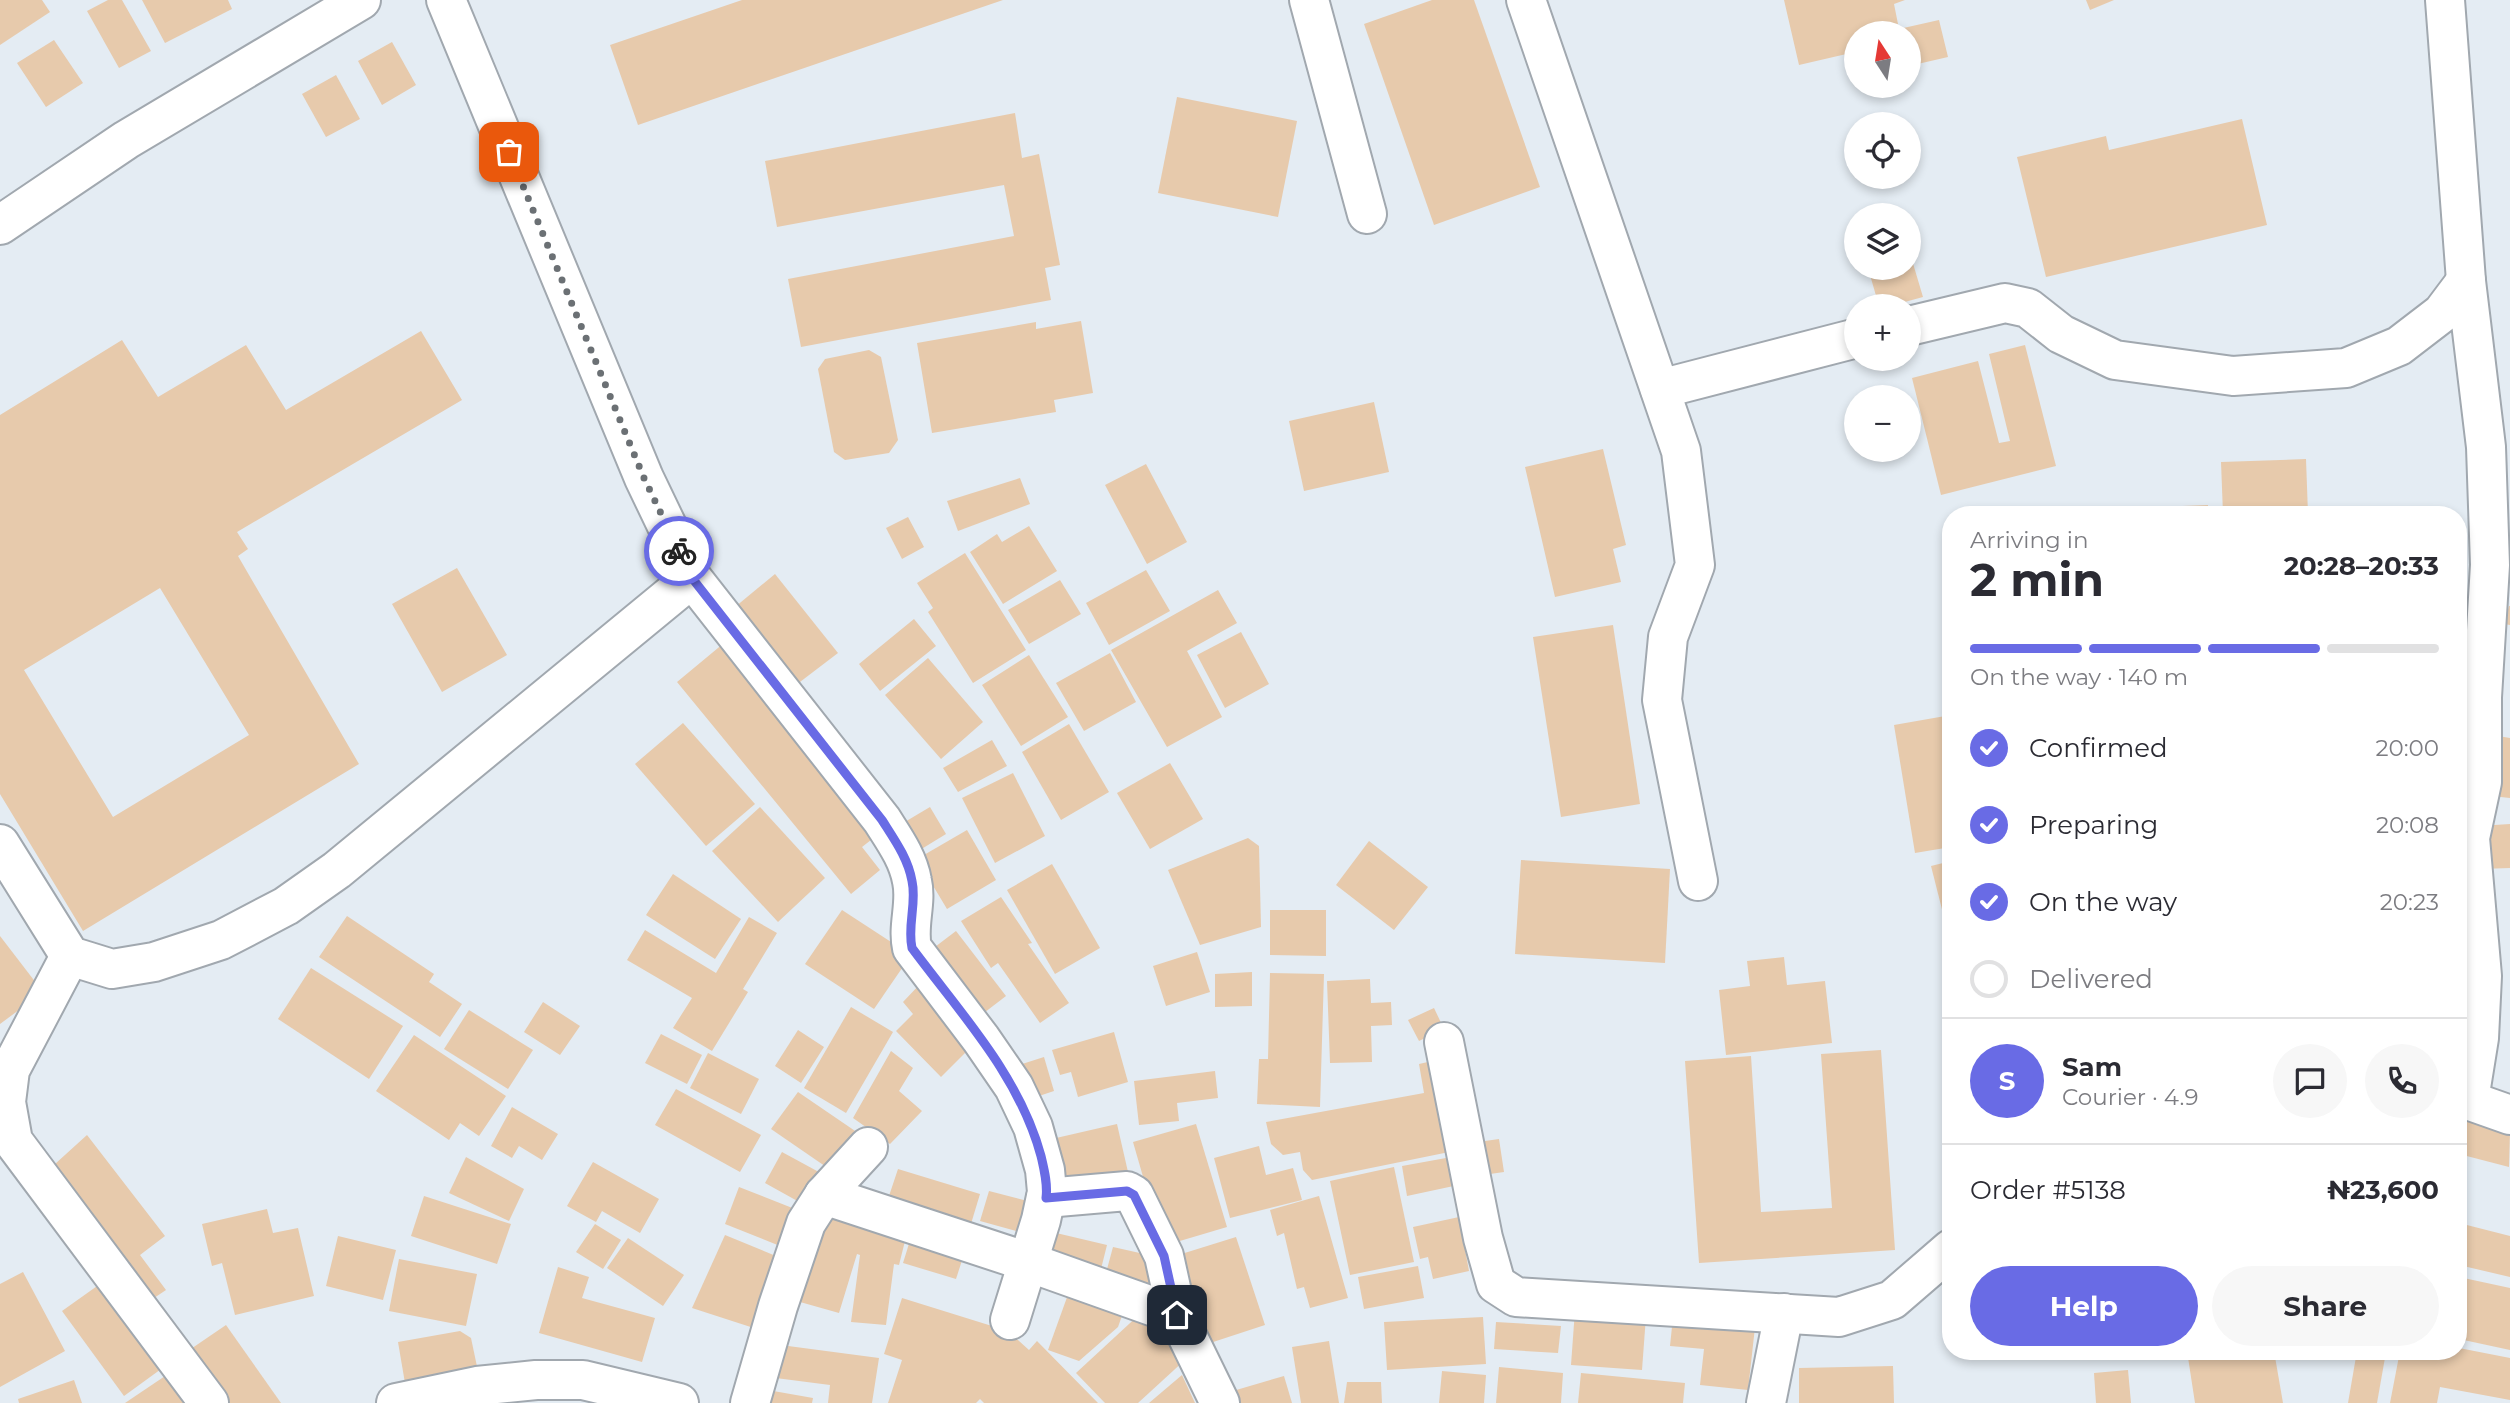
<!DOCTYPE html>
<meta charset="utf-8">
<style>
body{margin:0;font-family:Montserrat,sans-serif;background:#f7f7f7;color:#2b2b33;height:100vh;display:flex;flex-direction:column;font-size:26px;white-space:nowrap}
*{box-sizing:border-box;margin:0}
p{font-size:23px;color:#7c7c81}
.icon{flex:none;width:38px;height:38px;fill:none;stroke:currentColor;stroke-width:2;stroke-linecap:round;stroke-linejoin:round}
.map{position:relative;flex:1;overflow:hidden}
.details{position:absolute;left:1942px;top:506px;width:525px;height:854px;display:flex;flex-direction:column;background:#fff;border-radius:28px;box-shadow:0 4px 10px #0003}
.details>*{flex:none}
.needle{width:46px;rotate:348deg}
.fabs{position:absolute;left:1844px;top:21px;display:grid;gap:14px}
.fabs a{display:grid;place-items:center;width:77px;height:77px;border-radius:50%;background:#fff;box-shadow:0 4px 10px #0003;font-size:35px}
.pin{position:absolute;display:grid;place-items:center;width:60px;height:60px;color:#fff;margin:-30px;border-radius:14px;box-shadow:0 4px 10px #0006}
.courier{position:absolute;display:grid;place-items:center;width:70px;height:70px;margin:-35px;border:5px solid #696be5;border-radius:50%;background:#fff;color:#222;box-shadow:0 2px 9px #0007}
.summary em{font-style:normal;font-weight:700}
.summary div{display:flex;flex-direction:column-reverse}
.summary{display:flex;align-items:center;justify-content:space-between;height:119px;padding:0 28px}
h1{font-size:46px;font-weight:700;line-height:52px}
.bar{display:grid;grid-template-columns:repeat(4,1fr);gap:10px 7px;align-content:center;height:84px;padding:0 28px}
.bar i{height:9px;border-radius:5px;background:#e1e1e2}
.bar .on{background:#696be5}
.bar p{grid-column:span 4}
.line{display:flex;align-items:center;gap:18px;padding:0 28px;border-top:2px solid #e1e1e2}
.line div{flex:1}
.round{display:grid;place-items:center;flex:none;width:74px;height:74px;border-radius:37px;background:#f7f7f7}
ol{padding:0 28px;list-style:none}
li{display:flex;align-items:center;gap:21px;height:77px}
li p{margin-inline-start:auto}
li .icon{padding:7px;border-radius:50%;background:#696be5;color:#fff;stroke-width:4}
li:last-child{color:#7c7c81}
li i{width:38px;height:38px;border:4px solid #e1e1e2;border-radius:50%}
.cta{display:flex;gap:14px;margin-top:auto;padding:14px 28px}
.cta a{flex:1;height:80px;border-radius:42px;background:#696be5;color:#fff;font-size:28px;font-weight:700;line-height:80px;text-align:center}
.cta a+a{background:#f7f7f7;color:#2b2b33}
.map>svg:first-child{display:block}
</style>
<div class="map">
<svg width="2510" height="1403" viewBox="0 0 2510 1403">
<rect width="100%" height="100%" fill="#e4ecf3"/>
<g fill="#e7caac" fill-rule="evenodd">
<path d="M0,0H42L50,12L0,45Z"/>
<path d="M108,0H122L151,51L119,68L87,11Z"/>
<path d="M142,0H228L232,9L165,43Z"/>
<path d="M742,0H1003L638,125L610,45Z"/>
<path d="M1432,0H1474L1540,187L1434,225L1364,24Z"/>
<path d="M1784,0H1905L1894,4L1899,29L1939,20L1948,57L1909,66V33H1857V57L1855,52L1799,65Z"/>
<path d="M2086,0H2114L2090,10Z"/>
<path d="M54,40L83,83L46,107L17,63Z"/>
<path d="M392,42L416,85L382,105L358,61Z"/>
<path d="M336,75L360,119L326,137L302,94Z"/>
<path d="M1177,97L1297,121L1278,217L1158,193Z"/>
<path d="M1015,113L1022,158L1039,154L1060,265L1045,268L1051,300L801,347L788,279L1014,236L1004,185L777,227L765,161Z"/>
<path d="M2242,119L2267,225L2046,277L2017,157L2106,136L2109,150Z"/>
<path d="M1898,207L1900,215H1869V214Z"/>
<path d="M1909,250L1923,297L1890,306H1879L1868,268H1909Z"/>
<path d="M1081,321L1093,393L1054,400L1056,412L932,433L917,343L1036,322V329Z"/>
<path d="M421,331L462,400L237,532L248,549L238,556L359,764L83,931L0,794V415L122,340L158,397L246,345L286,410ZM160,588L249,735L113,817L24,670Z"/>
<path d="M2025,345L2056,466L1941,495L1912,378L1978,361L1999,443L2010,441L1989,354Z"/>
<path d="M869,350L881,357L898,440L889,453L845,460L834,452L818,369L825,359Z"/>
<path d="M1374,402L1389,472L1304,491L1289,421Z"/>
<path d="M1603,449L1626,545L1613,549L1621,582L1555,597L1525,467Z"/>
<path d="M2306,459L2308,514H2223L2221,462Z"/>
<path d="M1146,464L1187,542L1147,564L1105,485Z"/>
<path d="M1020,478L1030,504L958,531L947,501Z"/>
<path d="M2208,505V514H2157V507Z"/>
<path d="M908,517L924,547L902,559L886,528Z"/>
<path d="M1029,526L1057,571L1003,604L970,552L997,534L1002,542Z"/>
<path d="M965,553L1026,650L973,683L928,612L933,608L917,583Z"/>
<path d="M457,568L507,655L442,692L392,604Z"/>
<path d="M1146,570L1170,611L1109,645L1086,603Z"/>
<path d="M775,574L838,653L796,685L735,607Z"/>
<path d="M1060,580L1081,614L1029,644L1008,610Z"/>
<path d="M1218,590L1237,623L1187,651L1222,717L1167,747L1111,650Z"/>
<path d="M2509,606H2510V625L2504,624Z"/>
<path d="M914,619L936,646L880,691L859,664Z"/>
<path d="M2459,620H2461L2463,686H2459Z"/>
<path d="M1613,625L1640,804L1561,817L1533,637Z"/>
<path d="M1241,632L1269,684L1225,708L1197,655Z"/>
<path d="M724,643L880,833L862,847L880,870L851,894L677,682Z"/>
<path d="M1110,653L1136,702L1084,731L1056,683Z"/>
<path d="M1029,655L1068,717L1021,746L982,685Z"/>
<path d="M928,658L983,722L941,759L885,695Z"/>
<path d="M2459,690H2461L2469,784L2459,785Z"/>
<path d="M1951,715V847L1915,853L1894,725Z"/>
<path d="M683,723L755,804L706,846L635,764Z"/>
<path d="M1069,724L1109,792L1061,820L1022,752Z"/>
<path d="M2498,736L2510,738V798L2491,796Z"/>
<path d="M992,740L1007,766L958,792L943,768Z"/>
<path d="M1170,763L1203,819L1150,849L1117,793Z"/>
<path d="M1013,773L1045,836L995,863L962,798Z"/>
<path d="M760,807L825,878L778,922L712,851Z"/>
<path d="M930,807L946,834L915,853L898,826Z"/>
<path d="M2510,824V868L2481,869L2479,826Z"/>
<path d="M967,830L996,880L947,909L917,859Z"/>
<path d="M1248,838L1259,846L1261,927L1200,945L1168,870Z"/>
<path d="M1369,841L1428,887L1394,930L1336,885Z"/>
<path d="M1521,860L1670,869L1665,963L1515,954Z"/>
<path d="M1951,861V941H1950L1931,866Z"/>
<path d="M1052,864L1100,948L1055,974L1007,890Z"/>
<path d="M673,874L741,919L715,959L646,915Z"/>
<path d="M1001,897L1032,943L1028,944L1069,1003L1040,1023L998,963L991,968L961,921Z"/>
<path d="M842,910L911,955L874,1009L805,964Z"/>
<path d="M1270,910H1326V956L1270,955Z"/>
<path d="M347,916L434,974L429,982L462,1004L440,1037L319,957Z"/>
<path d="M749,917L777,933L743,989L748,992L712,1051L673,1028L692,998L627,960L645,930L716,973Z"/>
<path d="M956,931L1006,996L976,1019L927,953Z"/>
<path d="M0,936L43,992L0,1024Z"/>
<path d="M2459,938L2472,957L2459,966Z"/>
<path d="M1197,952L1210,992L1166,1006L1153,966Z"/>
<path d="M1784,957L1787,985L1825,981L1832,1043L1726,1055L1719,990L1750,986L1747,961Z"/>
<path d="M311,968L403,1026L369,1079L278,1019Z"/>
<path d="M1252,972V1006L1215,1007V974Z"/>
<path d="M1270,973L1324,974L1320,1107L1257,1104L1259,1059H1268Z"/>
<path d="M1370,979L1371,1003L1391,1002L1392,1025L1371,1026L1372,1062L1330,1063L1327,981Z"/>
<path d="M922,982L978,1040L941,1077L896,1031L913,1014L903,1002Z"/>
<path d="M2459,999L2467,1001L2459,1056Z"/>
<path d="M543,1002L580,1026L560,1055L524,1032Z"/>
<path d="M851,1007L893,1032L846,1113L804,1088Z"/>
<path d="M1434,1008L1444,1029L1419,1041L1408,1020Z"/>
<path d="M469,1010L533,1050L508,1089L444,1049Z"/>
<path d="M798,1030L824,1047L801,1083L775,1066Z"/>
<path d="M1114,1032L1128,1082L1078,1097L1071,1072L1060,1075L1052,1050Z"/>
<path d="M661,1034L702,1055L687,1084L645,1063Z"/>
<path d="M414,1035L506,1096L479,1136L460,1123L449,1140L376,1091Z"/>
<path d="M1881,1050L1895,1250L1699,1263L1685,1061L1751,1056L1761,1212L1832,1208L1821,1054Z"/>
<path d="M891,1051L913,1068L899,1091L922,1111L890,1144L853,1118Z"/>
<path d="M708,1053L759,1079L741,1114L690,1088Z"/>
<path d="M1044,1057L1054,1091L1030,1099L1019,1065Z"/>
<path d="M1441,1059L1459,1150L1312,1180L1303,1170L1300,1152L1283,1155L1271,1144L1266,1122L1424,1093L1419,1064Z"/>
<path d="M1215,1071L1218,1098L1177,1103L1179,1121L1139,1125L1134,1081Z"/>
<path d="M676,1089L761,1135L740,1172L655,1125Z"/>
<path d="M798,1092L861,1135L835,1173L771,1129Z"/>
<path d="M512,1107L558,1134L542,1160L519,1146L512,1158L491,1146Z"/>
<path d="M2459,1118L2510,1132L2509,1167L2459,1154Z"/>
<path d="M1117,1124L1128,1172L1054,1189L1043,1141Z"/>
<path d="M1196,1124L1227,1227L1163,1246L1133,1142Z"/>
<path d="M87,1135L165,1236L140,1255L166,1290L142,1306L44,1174Z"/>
<path d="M1499,1139L1504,1172L1476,1176L1471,1143Z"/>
<path d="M1259,1146L1266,1175L1293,1168L1302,1200L1230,1218L1214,1158Z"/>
<path d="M782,1152L828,1177L810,1208L765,1183Z"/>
<path d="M1457,1156L1463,1184L1407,1196L1402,1166Z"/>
<path d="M466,1157L524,1189L509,1221L449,1193Z"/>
<path d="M593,1162L659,1199L640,1233L602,1211L596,1222L567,1206Z"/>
<path d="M1394,1167L1414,1262L1350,1275L1330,1181Z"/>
<path d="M898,1169L980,1194L967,1237L884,1211Z"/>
<path d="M739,1187L805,1213L790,1250L725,1224Z"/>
<path d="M989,1191L1035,1203L1027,1234L980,1221Z"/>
<path d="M424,1196L511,1224L497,1264L411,1236Z"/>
<path d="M1319,1196L1348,1298L1310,1308L1304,1287L1297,1289L1284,1233L1277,1236L1270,1210Z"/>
<path d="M820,1206L908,1229L899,1265L894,1264L886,1325L851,1322L860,1255L857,1254L839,1313L793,1300Z"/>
<path d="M267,1209L273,1233L298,1228L314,1296L235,1315L222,1263L212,1266L202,1224Z"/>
<path d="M1459,1217L1469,1271L1433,1279L1428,1257L1420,1259L1413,1227Z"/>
<path d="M2459,1223L2510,1236V1277L2459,1265Z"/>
<path d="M595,1224L621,1240L603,1269L576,1252Z"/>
<path d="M1052,1232L1107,1245L1099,1277L1044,1263Z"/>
<path d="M912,1234L965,1251L956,1279L903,1263Z"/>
<path d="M725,1235L788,1261L763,1331L692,1308Z"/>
<path d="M338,1236L396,1250L383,1300L326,1286Z"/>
<path d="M1236,1237L1265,1325L1204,1345L1175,1256Z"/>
<path d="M628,1238L684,1275L663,1306L607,1268Z"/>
<path d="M1113,1247L1162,1258L1153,1296L1103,1284Z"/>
<path d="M399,1259L477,1274L466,1326L389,1311Z"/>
<path d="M1418,1266L1424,1298L1364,1309L1358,1277Z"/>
<path d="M558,1267L589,1277L582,1298L655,1318L642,1362L539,1333Z"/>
<path d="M23,1272L65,1351L0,1387V1284Z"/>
<path d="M2459,1277L2510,1288V1350L2459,1339Z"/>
<path d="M107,1279L168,1364L124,1396L62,1311Z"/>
<path d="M1070,1289L1124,1310L1118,1327L1079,1361L1048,1350Z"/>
<path d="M902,1298L1008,1331L1029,1350L1037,1341L1098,1403H984L980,1399L976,1403H888L902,1360L884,1354Z"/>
<path d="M1575,1310L1646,1316L1642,1370L1571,1365Z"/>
<path d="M1142,1312L1186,1359L1138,1403H1105L1076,1373Z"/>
<path d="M1483,1317L1486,1364L1387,1370L1384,1322Z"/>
<path d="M1673,1317L1755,1327L1748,1390L1700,1385L1704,1349L1670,1346Z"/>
<path d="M1496,1322L1561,1326L1558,1353L1494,1349Z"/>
<path d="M226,1325L281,1403H217L182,1355Z"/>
<path d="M460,1331L471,1338L479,1376L406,1389L398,1342Z"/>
<path d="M1329,1341L1339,1403H1301L1292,1347Z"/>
<path d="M773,1344L879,1358L872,1403H828L830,1385L768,1377Z"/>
<path d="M2459,1348L2510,1358V1400L2440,1387L2437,1403H2390L2400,1351H2459Z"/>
<path d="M2187,1351H2274L2283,1403H2195Z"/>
<path d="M2357,1351L2386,1352L2377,1403H2348Z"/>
<path d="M1893,1366L1894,1403H1799V1368Z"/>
<path d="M1499,1367L1563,1373L1561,1403H1496Z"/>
<path d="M177,1368L201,1403H125Z"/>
<path d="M2128,1370L2131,1403H2096L2094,1373Z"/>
<path d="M1442,1371L1486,1375L1484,1403H1439Z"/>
<path d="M1581,1373L1685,1383L1683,1403H1578Z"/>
<path d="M1182,1375L1195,1403H1149Z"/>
<path d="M1284,1376L1292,1403H1229L1226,1393Z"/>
<path d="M74,1380L82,1403H19L18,1399Z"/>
<path d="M1347,1382H1381L1382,1403H1344Z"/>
<path d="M762,1389L813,1398L812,1403H760Z"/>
</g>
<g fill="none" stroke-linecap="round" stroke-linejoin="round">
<g stroke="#a1a8af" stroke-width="42">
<g id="minor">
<path d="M446,0L644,478L692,578L882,820C894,839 908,858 912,881C917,903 907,926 912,948L981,1039L1014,1087L1033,1127L1045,1170L1047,1192L1041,1220L1010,1320"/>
<path d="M1309,0L1367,214"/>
<path d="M1526,0L1681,451L1695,565L1668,637L1662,700L1698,881"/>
<path d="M2445,0L2466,281L2486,447L2490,565L2482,697V782L2470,838L2482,976L2479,1038L2469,1100"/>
<path d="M0,225L126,140L361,0"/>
<path d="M1909,326L2005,303L2028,308L2061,334L2115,360L2233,376L2346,368L2399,346L2442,313L2466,281"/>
<path d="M1660,389L1857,338"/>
<path d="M0,844L70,956L112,969L154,962L221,940L286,906L337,870L692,578"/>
<path d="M70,956L10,1070L6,1102L13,1141L209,1403"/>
<path d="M1444,1042L1483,1238L1496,1284L1516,1297L1839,1317L1892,1300L1951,1249"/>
<path d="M2459,1097L2510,1115"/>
<path d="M824,1195L1028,1262L1177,1315"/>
<path d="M1046,1198L1127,1191L1134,1195L1164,1256L1177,1315L1220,1403"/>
<path d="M396,1403L477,1386L536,1380H583L679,1403"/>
<path d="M750,1403L778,1306L806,1223L824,1195L868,1147"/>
<path d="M1766,1403L1784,1313"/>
</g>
</g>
<use href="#minor" stroke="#fff" stroke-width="38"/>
</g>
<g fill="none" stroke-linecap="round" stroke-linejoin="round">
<path stroke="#6b7074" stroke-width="7" stroke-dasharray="0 12.6" d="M509,152L644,478L679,551"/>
<path stroke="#696be5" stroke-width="9" d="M679,551L692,578L882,820C894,839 908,858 912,881C917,903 907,926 912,948C961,1014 1019,1075 1041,1156C1044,1169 1048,1184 1046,1198L1127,1191L1134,1195L1164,1256L1177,1315"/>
</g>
</svg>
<div class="fabs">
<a><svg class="needle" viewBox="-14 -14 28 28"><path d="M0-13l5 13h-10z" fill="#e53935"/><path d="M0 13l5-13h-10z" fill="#7c7c81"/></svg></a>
<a><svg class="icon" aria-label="locate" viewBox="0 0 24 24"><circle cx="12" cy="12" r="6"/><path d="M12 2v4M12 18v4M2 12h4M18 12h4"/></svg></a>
<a><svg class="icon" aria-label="layers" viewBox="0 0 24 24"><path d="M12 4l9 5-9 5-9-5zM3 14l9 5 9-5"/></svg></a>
<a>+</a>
<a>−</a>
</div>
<div class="pin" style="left:509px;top:152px;background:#ea580c"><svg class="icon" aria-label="bag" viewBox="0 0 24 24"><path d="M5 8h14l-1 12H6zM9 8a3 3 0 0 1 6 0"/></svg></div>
<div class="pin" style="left:1177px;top:1315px;background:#1f2937"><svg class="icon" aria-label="home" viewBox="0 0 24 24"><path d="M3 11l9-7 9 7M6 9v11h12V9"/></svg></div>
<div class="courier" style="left:679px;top:551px"><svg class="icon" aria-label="bike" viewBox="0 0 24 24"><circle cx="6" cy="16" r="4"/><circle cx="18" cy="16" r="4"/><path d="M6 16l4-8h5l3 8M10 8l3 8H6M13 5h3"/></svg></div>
<section class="details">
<div class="summary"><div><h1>2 min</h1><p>Arriving in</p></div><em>20:28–20:33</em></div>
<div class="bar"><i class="on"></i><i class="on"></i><i class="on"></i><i></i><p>On the way · 140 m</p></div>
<ol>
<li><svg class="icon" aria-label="check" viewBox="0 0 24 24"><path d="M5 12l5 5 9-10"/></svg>Confirmed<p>20:00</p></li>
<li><svg class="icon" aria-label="check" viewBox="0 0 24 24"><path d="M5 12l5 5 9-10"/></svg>Preparing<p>20:08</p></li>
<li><svg class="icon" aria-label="check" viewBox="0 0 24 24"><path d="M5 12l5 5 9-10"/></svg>On the way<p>20:23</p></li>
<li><i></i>Delivered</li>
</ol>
<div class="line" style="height:126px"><b class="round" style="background:#696be5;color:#fff">S</b><div><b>Sam</b><p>Courier · 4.9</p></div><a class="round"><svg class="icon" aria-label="chat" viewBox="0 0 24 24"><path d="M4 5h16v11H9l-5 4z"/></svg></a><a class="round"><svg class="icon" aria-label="phone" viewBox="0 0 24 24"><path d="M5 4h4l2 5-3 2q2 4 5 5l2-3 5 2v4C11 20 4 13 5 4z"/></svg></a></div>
<div class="line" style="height:91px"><div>Order #5138</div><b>₦23,600</b></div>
<div class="cta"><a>Help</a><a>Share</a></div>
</section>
</div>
